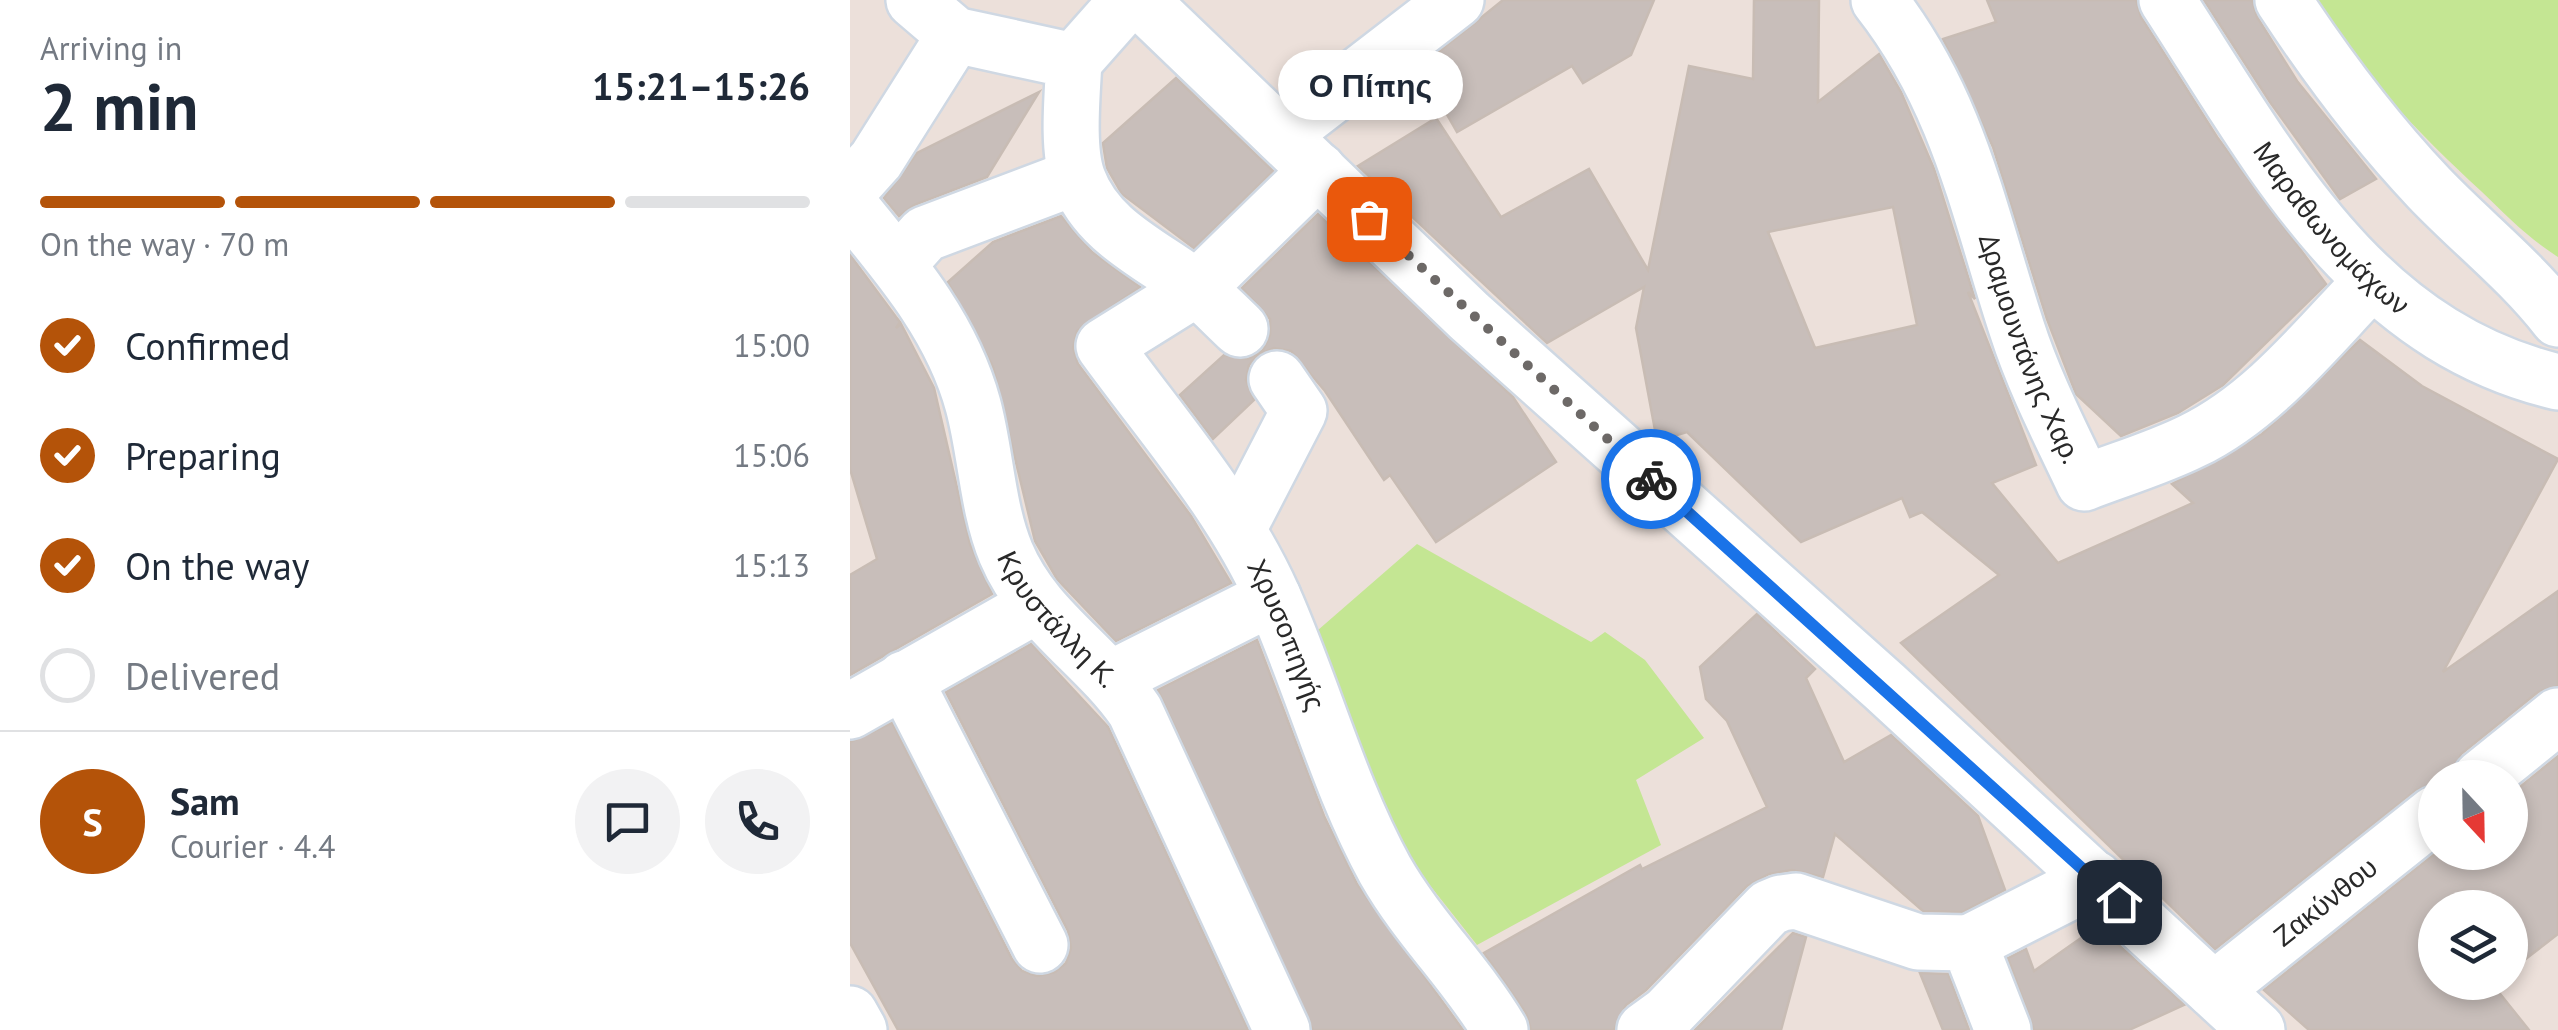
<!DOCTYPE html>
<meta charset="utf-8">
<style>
body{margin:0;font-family:"PT Sans",sans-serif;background:#f2f2f3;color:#1f2937;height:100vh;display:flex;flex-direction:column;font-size:38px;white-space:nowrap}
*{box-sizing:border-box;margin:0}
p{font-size:32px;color:#747a83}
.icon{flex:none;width:55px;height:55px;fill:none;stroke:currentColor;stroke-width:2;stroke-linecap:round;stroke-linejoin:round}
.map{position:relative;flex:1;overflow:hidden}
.side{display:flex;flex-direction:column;background:#fff;width:850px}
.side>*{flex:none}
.needle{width:65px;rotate:158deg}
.fabs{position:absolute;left:1568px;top:760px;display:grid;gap:20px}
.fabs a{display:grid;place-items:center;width:110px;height:110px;border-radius:50%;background:#fff;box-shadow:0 5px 15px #0003;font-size:50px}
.pin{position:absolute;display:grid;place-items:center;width:85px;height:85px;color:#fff;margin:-42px;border-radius:20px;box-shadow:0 5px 15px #0006}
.courier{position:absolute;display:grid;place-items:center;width:100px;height:100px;margin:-50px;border:8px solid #1a73e8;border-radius:50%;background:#fff;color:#222;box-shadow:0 2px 12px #0007}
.bubble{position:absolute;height:70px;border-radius:35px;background:#fff;box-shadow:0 5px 15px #0003;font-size:32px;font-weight:800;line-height:70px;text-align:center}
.overview em{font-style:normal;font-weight:800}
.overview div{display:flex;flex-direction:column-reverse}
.overview{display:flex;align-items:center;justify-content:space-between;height:170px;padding:0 40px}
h1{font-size:65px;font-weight:800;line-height:75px}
.bar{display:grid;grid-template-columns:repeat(4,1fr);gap:15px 10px;align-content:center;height:120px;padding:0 40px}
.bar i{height:12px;border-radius:8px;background:#e0e1e3}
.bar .selected{background:#b45309}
.bar p{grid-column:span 4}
.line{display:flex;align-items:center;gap:25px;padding:0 40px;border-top:2px solid #e0e1e3}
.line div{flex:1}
.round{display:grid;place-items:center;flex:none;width:105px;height:105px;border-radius:52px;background:#f2f2f3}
ol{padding:0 40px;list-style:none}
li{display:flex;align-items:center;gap:30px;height:110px}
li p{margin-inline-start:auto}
li .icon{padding:10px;border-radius:50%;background:#b45309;color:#fff;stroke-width:4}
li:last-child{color:#747a83}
li i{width:55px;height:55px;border:5px solid #e0e1e3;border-radius:50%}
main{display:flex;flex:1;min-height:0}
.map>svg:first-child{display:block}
</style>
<main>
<section class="side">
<div class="overview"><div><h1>2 min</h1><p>Arriving in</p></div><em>15:21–15:26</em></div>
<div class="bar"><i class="selected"></i><i class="selected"></i><i class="selected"></i><i></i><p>On the way · 70 m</p></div>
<ol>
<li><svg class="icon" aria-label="check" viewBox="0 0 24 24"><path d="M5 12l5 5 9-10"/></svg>Confirmed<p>15:00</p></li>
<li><svg class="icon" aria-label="check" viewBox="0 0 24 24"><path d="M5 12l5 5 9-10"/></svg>Preparing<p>15:06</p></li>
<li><svg class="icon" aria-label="check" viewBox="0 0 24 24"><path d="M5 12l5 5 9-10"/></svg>On the way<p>15:13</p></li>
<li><i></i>Delivered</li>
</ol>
<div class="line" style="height:180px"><b class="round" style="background:#b45309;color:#fff">S</b><div><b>Sam</b><p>Courier · 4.4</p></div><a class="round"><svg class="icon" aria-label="chat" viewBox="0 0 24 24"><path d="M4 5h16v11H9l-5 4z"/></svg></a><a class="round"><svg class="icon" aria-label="phone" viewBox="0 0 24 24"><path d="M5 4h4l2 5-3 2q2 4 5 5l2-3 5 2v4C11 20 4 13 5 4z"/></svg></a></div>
</section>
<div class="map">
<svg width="1708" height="1030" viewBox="0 0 1708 1030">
<rect width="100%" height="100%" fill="#ece0da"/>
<g fill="#c4e693">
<path d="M1461,0H1708V257C1679,239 1656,215 1631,191C1567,132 1510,72 1461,0Z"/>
<path d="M567,544L741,642L755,632L795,660L854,738L786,780L811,845L627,945L537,831L460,637Z"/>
</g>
<g fill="#c8beba" stroke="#c8bcb4" stroke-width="2.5" fill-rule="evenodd">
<path d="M653,0H804L781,55L733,83L722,66L607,132L570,67Z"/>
<path d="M904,0H969L968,102L1029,54L1051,92L1084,169L1125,299L1118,292L1186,465L1142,483L1208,563L1343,503L1322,484L1412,434L1510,340L1572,386L1708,459L1593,672L1708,591V686L1688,692L1611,754L1601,778H1585V784L1566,790L1365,949L1051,643L1149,575L1072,512L1060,517L1052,498L951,542L837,432L807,441L786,328L794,287L697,343L508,166L586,118L651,217L739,169L798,270L839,66L903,79ZM1043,207L1067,325L965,348L918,232Z"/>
<path d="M1137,0H1286L1291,17L1367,137L1476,284L1373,385L1328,413L1271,436L1226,394L1197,319L1143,147L1093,39L1146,22Z"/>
<path d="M1354,0H1402L1407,17L1447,81L1526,179L1490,199L1420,102Z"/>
<path d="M326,78L423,171L344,248L272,194L257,168L254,150L253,143Z"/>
<path d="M189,92L137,177L64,205L49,216L34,198L67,153Z"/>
<path d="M468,214L663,397L706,462L586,542L540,475L534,480L475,391L441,351L424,348L409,354L399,365L396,380L404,400L363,439L330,395L374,355L398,359L413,350L420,335V319L392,288Z"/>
<path d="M211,216L242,252L290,287L227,331L223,348L228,364L341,516L381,583L266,641L207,579L185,541L143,367L98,282L143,242Z"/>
<path d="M0,255L46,317L50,322L46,328L51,324L84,388L120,544L142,594L0,675V575L27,559L0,469Z"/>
<path d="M907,614L965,669L956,678L994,762L1041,735L1128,816L1155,890L1112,912L1073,911L985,834L973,877L942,870L919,874L897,886L796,990L776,1005L764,1030H681L676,1013L634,953L790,865L792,869L917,807L877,721L856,699L850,667Z"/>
<path d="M407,640L474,816L507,884L613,1030H463L308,690Z"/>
<path d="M181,644L258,727L398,1030H48L0,943V742L42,723L162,959L172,971L187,976L205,972L216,963L221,948L218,931L96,692Z"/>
<path d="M1708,756V934L1660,971V908H1585V982H1646L1643,985L1679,1030H1459L1414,990L1587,852H1660V795Z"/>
<path d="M1248,926L1334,1005L1279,1030H1184L1158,958L1176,949L1184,971Z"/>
<path d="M943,933L956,937L931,1030H845Z"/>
<path d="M1070,973L1098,974L1119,1030H1093Z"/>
</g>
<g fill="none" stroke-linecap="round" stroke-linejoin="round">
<g stroke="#cfd8e3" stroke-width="60">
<g id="minor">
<path d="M64,0L105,35L224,61C222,98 217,150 228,179C247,232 303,255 345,287C361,300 375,315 390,329"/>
<path d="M290,0L619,316L1035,687L1407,1030"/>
<path id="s1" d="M1029,0C1109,102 1128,210 1167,329C1184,382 1210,432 1234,483C1270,469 1308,458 1342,441C1413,407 1467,338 1521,282"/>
<path id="s2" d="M1317,0C1420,158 1510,335 1708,382"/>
<path d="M1433,0C1477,67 1524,130 1579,188C1622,233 1670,270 1708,319"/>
<path d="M224,61L278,0"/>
<path d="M431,135L606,0"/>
<path id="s3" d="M468,170L347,288L254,346C313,427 382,505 423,597C463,687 488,784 535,870C568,928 616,973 650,1030"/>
<path d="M0,189L26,160L105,35"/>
<path id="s4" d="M0,206C50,267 102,327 123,405C136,453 137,507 156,553C184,620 245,653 285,711L432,1030"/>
<path d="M48,264L75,234L226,177"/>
<path d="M388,529L449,411L427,379"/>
<path d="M262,678L423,597"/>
<path d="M54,679L190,945"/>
<path d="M0,711L185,606"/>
<path d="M1631,778L1708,716"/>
<path d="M1119,943L1245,879"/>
<path id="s5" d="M1364,990L1585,814"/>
<path d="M0,1014L9,1030"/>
<path d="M795,1030L817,1014L919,908L931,903L946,901L1068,942L1119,943L1153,1030"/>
</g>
</g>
<use href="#minor" stroke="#fff" stroke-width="55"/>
</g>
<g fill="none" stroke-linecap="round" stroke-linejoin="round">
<path stroke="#6d6967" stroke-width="10" stroke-dasharray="0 18" d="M519,219L801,479"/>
<path stroke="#1a73e8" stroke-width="12" d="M801,479L1269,902"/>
</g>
<g text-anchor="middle" stroke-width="8" stroke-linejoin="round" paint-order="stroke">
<g font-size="28" fill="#292929" stroke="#fff">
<text dy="10" stroke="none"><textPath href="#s2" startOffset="282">Μαραθωνομάχων</textPath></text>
<text dy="10" stroke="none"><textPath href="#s1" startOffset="382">Δραμουντάνης Χαρ.</textPath></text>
<text dy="10" stroke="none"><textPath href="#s4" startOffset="472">Κρυστάλλη Κ.</textPath></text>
<text dy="10" stroke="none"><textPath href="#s3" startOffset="622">Χρυσοπηγής</textPath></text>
<text dy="10" stroke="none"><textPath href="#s5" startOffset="142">Ζακύνθου</textPath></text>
</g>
</g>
</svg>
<div class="fabs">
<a><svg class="needle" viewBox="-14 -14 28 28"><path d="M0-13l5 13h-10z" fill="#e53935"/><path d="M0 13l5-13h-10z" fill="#747a83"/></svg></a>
<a><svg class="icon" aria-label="layers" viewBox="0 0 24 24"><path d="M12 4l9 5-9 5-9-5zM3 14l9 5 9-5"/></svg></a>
</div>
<div class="pin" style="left:519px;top:219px;background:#ea580c"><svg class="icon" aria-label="bag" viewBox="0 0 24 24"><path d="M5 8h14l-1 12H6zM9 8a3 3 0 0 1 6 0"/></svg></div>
<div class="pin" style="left:1269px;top:902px;background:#1f2937"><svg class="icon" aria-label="home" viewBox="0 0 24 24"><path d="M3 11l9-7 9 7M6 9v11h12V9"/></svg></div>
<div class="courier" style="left:801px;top:479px"><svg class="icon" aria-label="bike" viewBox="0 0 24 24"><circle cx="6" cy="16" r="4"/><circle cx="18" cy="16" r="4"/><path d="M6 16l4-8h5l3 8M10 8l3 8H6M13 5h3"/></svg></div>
<div class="bubble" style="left:428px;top:50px;width:185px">Ο Πίπης</div>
</div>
</main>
